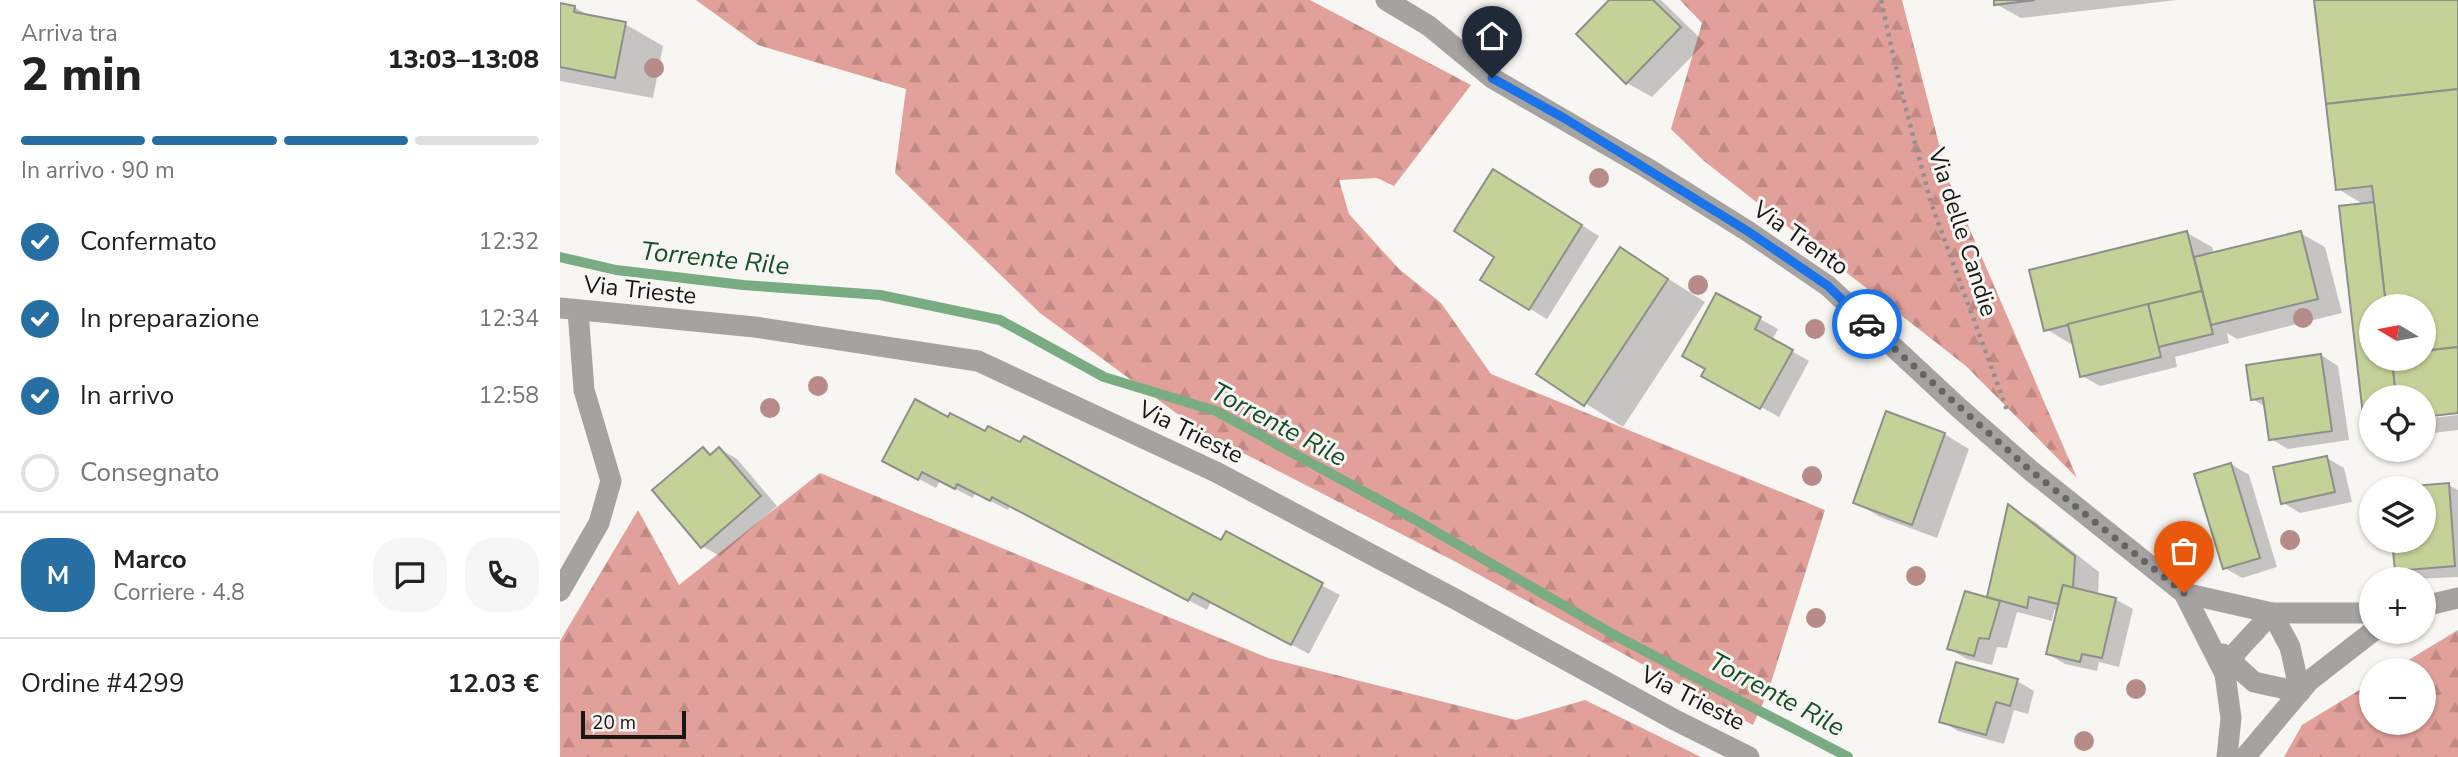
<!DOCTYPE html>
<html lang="it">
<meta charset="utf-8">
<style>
body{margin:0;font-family:"Nunito Sans",sans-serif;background:#f6f6f6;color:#222;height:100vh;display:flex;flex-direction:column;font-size:26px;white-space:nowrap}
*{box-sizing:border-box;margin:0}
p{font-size:23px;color:#767676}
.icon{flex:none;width:38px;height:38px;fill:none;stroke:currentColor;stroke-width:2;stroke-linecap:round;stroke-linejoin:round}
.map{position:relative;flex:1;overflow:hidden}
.side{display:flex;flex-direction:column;background:#fff;width:560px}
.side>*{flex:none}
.needle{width:46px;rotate:280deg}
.buttons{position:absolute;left:1799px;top:294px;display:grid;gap:14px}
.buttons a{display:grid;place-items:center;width:77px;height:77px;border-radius:50%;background:#fff;box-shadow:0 2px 5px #0004;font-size:35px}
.scale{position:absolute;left:21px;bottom:18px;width:105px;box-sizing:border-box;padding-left:7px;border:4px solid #171716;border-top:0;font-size:19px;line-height:24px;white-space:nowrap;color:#171716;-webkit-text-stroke:5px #f7f6f3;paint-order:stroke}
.pin{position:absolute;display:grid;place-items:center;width:60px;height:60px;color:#fff;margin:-72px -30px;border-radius:50% 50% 50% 0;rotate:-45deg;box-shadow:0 0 7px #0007}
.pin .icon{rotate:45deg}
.courier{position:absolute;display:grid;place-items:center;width:70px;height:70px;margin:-35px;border:5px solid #1a73e8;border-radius:50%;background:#fff;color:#222;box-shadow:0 2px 9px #0007}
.summary em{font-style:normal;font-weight:800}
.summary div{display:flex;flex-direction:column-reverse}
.summary{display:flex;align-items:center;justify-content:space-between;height:119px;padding:0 21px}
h1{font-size:46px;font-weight:800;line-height:52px}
.bar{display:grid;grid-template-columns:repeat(4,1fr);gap:10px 7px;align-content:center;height:84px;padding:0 21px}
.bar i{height:9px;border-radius:5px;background:#e0e0e0}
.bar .selected{background:#276fa3}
.bar p{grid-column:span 4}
.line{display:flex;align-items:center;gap:18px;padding:0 21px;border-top:2px solid #e0e0e0}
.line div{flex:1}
.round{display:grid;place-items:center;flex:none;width:74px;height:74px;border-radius:28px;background:#f6f6f6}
ol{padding:0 21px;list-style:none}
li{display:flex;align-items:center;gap:21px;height:77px}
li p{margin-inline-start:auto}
li .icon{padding:7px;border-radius:50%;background:#276fa3;color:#fff;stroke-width:4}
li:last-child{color:#767676}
li i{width:38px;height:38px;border:4px solid #e0e0e0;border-radius:50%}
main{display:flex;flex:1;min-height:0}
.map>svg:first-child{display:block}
</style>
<main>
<section class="side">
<div class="summary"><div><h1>2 min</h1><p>Arriva tra</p></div><em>13:03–13:08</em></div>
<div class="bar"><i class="selected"></i><i class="selected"></i><i class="selected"></i><i></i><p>In arrivo · 90 m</p></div>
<ol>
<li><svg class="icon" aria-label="check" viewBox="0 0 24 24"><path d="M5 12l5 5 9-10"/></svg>Confermato<p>12:32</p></li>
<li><svg class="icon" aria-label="check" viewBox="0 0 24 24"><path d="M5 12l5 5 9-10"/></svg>In preparazione<p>12:34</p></li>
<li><svg class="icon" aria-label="check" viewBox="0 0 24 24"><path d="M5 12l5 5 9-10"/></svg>In arrivo<p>12:58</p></li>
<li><i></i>Consegnato</li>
</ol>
<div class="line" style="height:126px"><b class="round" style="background:#276fa3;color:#fff">M</b><div><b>Marco</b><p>Corriere · 4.8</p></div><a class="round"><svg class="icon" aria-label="chat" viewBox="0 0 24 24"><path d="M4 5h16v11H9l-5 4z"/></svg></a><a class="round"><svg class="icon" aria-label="phone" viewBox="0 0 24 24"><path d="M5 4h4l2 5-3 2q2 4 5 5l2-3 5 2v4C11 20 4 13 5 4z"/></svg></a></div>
<div class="line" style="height:91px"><div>Ordine #4299</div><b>12.03 €</b></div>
</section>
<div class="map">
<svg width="1898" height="757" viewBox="0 0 1898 757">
<defs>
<pattern id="forest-firs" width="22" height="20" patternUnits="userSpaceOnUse" patternTransform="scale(1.75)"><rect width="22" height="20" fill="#e1a099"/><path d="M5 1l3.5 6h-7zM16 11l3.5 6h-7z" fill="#c08983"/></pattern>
</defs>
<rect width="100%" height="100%" fill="#f7f6f3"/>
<g fill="url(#forest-firs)">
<path d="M136,0H750L911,85L834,186L817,178L779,180L789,214L839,269L881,303L931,374L1265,510L1209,689L1193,725L896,562L642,432L480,313L335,173L346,89L198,45Z"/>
<path d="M1120,0H1342L1388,179L1517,478L1406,366L1144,161L1111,129L1142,23Z"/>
<path d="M260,473L708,658L956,720L1025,700L1141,757H0V641L78,510L119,585Z"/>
<path d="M1898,630V757H1724L1742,725L1811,683V723H1864V670H1832Z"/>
</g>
<g fill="#0003" fill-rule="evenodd">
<path d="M1051,0H1101L1145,43L1092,97L1067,83Z"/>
<path d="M1435,0H1617L1461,18L1436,4Z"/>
<path d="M1756,0H1898V412L1864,416V397H1811V426L1806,423L1805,205L1778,189ZM1811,306H1864V359H1811Z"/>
<path d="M0,4L14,7L33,18L65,24L103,46L93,98L0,81Z"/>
<path d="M951,181L1039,236L987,319L970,309L937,257Z"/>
<path d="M1627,233L1652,247L1654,254L1740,233L1765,247L1782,313L1677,339L1667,333L1669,343L1615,357L1617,367L1540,386L1522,376L1514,343L1511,344L1486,329Z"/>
<path d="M1061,249L1145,302L1063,427L979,374Z"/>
<path d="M1157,295L1218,329L1212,340L1249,361L1219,417L1143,375L1147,369Z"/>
<path d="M1761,355L1778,366L1789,440L1728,449L1711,439L1706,407L1692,399Z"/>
<path d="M1898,415V430L1864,434V419Z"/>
<path d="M389,420L662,543L666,534L780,595L749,654L651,602L647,610L450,506L448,510L415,493L413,498L380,481L376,488L342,470Z"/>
<path d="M1384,434L1409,449L1377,538L1320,517L1295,502Z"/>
<path d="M160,449L177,459L217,506L160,556L142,546L143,450L152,455Z"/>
<path d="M1767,458L1784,468L1792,502L1740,513L1722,502Z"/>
<path d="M1671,464L1689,475L1717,567L1682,578L1665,568Z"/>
<path d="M1888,485L1898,490V577L1853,579L1837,570L1834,541H1864V488H1848Z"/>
<path d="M1449,507L1474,521L1539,572L1538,595L1555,599L1573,609L1559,667L1539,662L1537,671L1505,664L1488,654L1498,611L1494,610L1492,621L1457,612L1447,648L1437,647L1432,665L1407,659L1389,649L1428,599Z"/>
<path d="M1457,681L1474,691L1468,714L1454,710L1444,744L1398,731L1381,721Z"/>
</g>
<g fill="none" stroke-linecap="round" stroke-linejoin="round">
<path stroke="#7aac84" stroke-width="10" d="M0,257L56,270L183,285L320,295L440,320L544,377L656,411L854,519L1058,637L1288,757"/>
</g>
<g fill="#c4d298" stroke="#8e8f8c" stroke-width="2">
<path d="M1049,0H1093L1121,27L1066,84L1016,34Z"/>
<path d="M1434,0H1475L1434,5Z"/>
<path d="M1754,0H1898V89L1766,104Z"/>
<path d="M0,3L15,6L14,12L66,22L55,78L0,67Z"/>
<path d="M1898,89V347L1864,351V306H1826L1812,186L1776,190L1766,104Z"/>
<path d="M933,169L1022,225L969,310L920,280L934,257L894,231Z"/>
<path d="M1814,202L1826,306H1811V359H1832L1836,397H1811V423L1804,424L1779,206Z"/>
<path d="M1627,231L1642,291L1484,331L1469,270Z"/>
<path d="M1741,231L1758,299L1651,325L1634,257Z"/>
<path d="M1060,247L1108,279L1024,406L976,374Z"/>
<path d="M1642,291L1653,334L1598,347L1588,304Z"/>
<path d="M1156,293L1201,317L1195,329L1233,350L1200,409L1141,376L1145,369L1122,356Z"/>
<path d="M1588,304L1601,357L1520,377L1508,324Z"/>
<path d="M1898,347V413L1864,417V397H1836L1832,359H1864V351Z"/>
<path d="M1761,354L1772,431L1709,440L1703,398L1691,400L1686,365Z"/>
<path d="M355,399L388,417L390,413L425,431L428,426L460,442L464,436L661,540L666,531L763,583L731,645L633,593L628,601L432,497L430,501L397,484L395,489L362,472L358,480L322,461Z"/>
<path d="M1326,411L1385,433L1352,525L1293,503Z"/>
<path d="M143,447L150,455L159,447L201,496L141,548L92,490Z"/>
<path d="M1767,456L1775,492L1721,504L1713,467Z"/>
<path d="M1671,463L1700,558L1663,569L1634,474Z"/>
<path d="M1889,483L1895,566L1835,571L1832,541H1864V488H1828Z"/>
<path d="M1448,504L1515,556L1513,588L1503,585L1498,604L1469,597L1467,608L1427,597Z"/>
<path d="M1503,585L1556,598L1542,658L1522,654L1520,662L1486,654Z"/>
<path d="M1405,591L1440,601L1429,639L1419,638L1414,656L1387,649Z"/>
<path d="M1396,662L1458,679L1450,706L1436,702L1426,735L1379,722Z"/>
</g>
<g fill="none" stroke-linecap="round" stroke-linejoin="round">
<path stroke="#92918f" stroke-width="4.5" stroke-dasharray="3.5 5" stroke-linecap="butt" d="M1321,0L1341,90L1371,203L1447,410"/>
<g stroke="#a4a3a2" stroke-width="21">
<path d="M826,0L869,26L932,78L1087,168L1189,232L1268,286L1399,408L1470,470L1624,593L1665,674L1671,718L1667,757"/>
<path d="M0,308L195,327L418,361L656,472L897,600L1115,720L1189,757"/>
<path d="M0,591L39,523L51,481L24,390L18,311"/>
<path d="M1624,593L1712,613H1811"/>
<path d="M1864,606L1898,598"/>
<path d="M1663,654L1694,682L1740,692"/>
<path d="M1665,674L1677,651L1712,613L1730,647L1740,692"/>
<path d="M1685,757L1749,681L1812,632"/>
</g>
</g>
<g fill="#b78c88">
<circle cx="94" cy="68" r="10"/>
<circle cx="1039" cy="178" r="10"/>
<circle cx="1138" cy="285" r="10"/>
<circle cx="1743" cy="318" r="10"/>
<circle cx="1255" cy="329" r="10"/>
<circle cx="258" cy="386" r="10"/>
<circle cx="210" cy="408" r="10"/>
<circle cx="1252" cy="476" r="10"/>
<circle cx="1730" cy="540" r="10"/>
<circle cx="1356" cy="576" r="10"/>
<circle cx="1256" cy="618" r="10"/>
<circle cx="1576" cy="689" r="10"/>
<circle cx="1524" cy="741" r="10"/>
</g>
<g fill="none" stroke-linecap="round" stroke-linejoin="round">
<path stroke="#656563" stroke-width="7" stroke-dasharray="0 12.6" d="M1307,324L1470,470L1624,593"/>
<path stroke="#1a73e8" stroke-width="9" d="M932,78L1004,118L1189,232L1268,286L1307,324"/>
</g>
<g text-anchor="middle" stroke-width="6" stroke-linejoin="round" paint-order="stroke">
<g font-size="24" fill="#171716" stroke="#f7f6f3">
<text transform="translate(1403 232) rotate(72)" y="8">Via delle Candie</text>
<text transform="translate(1241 238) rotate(35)" y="8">Via Trento</text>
<text transform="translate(80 290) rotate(6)" y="8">Via Trieste</text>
<text transform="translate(631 432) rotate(26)" y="8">Via Trieste</text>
<text transform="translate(1133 698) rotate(27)" y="8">Via Trieste</text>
</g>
<g font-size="26" font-style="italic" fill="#174f29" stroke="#f7f6f3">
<text transform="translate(155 258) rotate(6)" y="9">Torrente Rile</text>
<text transform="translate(719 424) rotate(28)" y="9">Torrente Rile</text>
<text transform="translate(1217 694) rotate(28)" y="9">Torrente Rile</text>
</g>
</g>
</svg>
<div class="buttons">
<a><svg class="needle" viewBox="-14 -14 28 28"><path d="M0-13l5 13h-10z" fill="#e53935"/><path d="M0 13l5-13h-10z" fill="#767676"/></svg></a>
<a><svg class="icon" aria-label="locate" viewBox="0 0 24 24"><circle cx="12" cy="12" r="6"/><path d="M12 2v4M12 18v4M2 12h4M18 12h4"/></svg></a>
<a><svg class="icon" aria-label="layers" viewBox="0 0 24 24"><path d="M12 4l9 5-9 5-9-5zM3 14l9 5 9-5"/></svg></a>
<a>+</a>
<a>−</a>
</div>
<div class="scale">20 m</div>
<div class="pin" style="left:1624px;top:593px;background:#ea580c"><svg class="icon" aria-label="bag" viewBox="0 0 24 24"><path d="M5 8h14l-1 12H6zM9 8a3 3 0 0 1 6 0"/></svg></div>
<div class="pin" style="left:932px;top:78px;background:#1f2937"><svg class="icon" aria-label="home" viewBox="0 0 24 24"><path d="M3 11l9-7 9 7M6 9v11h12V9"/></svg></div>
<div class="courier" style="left:1307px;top:324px"><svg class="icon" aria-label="car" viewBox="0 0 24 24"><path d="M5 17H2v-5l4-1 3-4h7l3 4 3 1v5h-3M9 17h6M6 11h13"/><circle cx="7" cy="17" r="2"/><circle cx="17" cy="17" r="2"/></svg></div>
</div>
</main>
